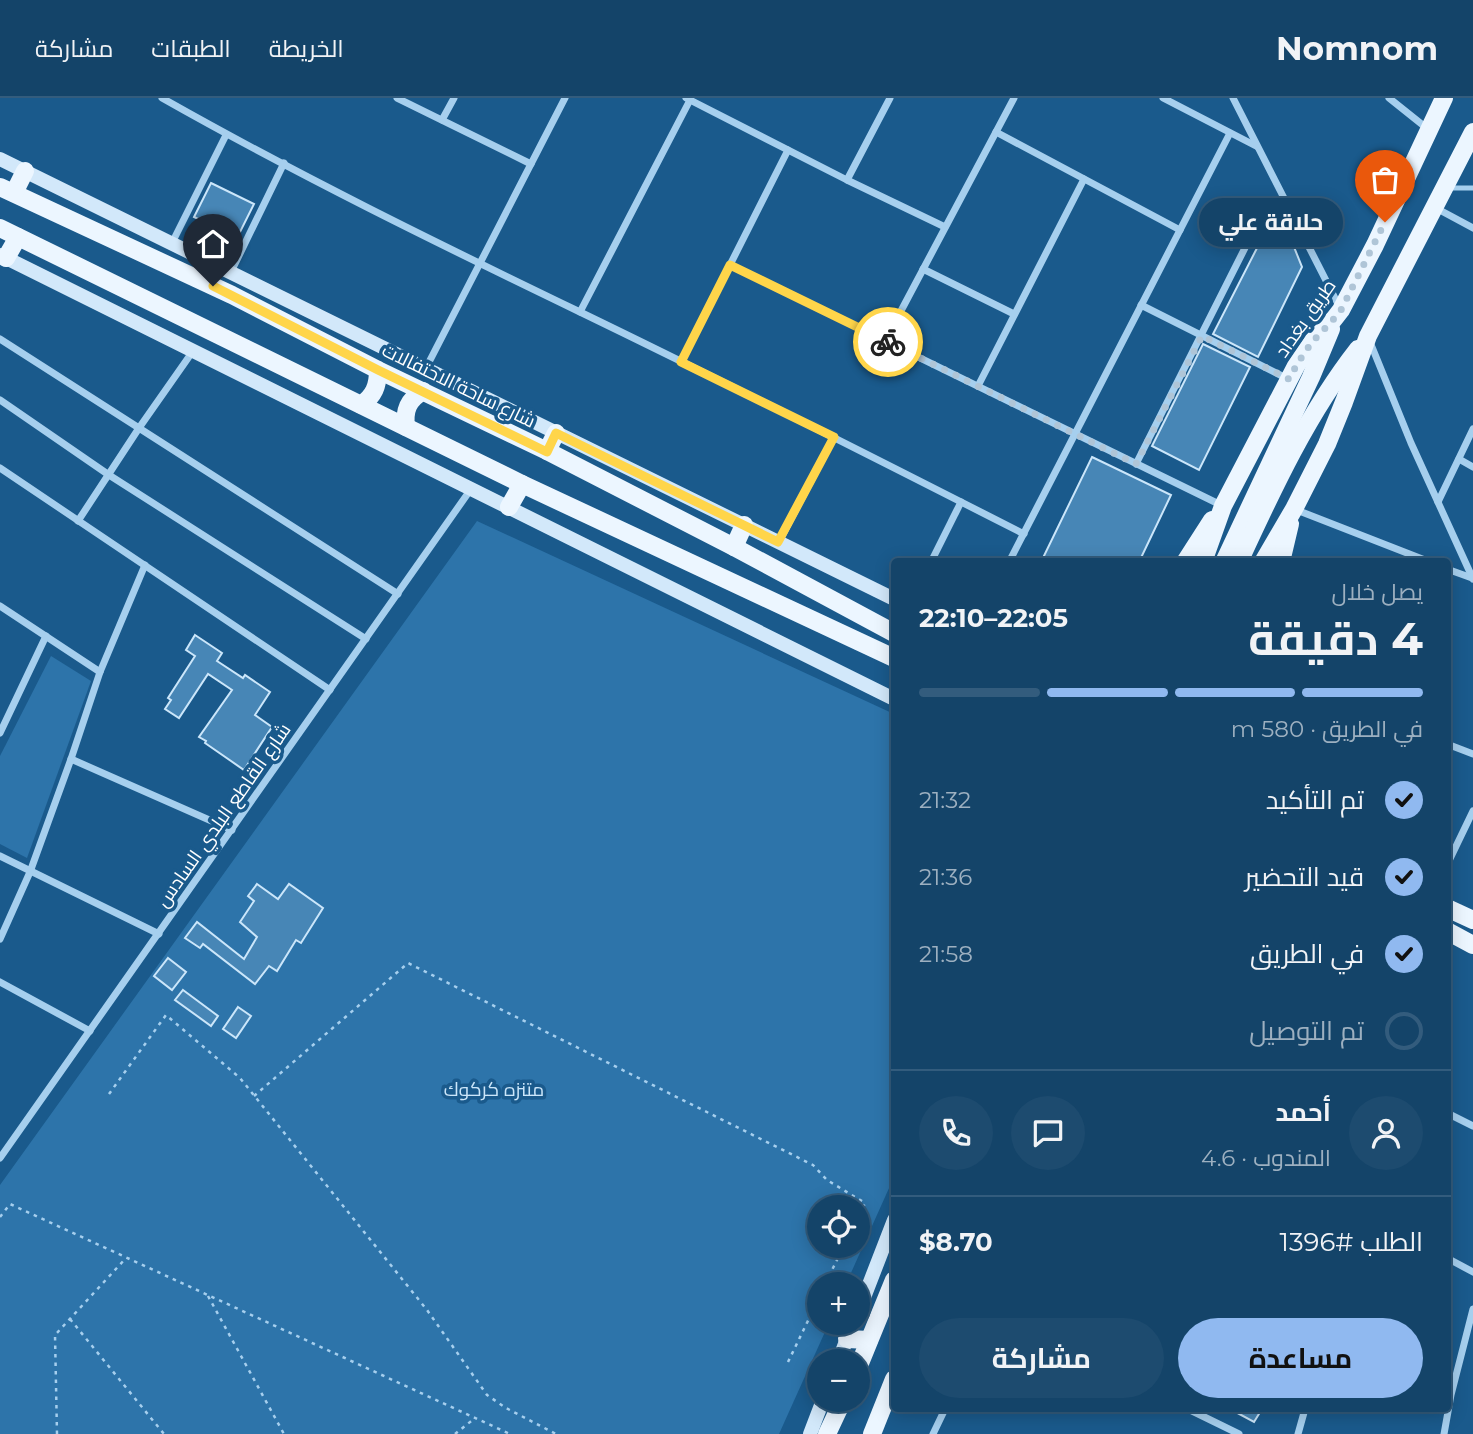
<!DOCTYPE html>
<html lang="ar">
<meta charset="utf-8">
<style>
body{margin:0;font-family:Montserrat,Cairo,sans-serif;background:#1d4b6f;color:#f1f3f6;direction:rtl;height:100vh;display:flex;flex-direction:column;font-size:26px;white-space:nowrap}
*{box-sizing:border-box;margin:0}
p{font-size:23px;color:#9db0c0}
.icon{flex:none;width:38px;height:38px;fill:none;stroke:currentColor;stroke-width:2;stroke-linecap:round;stroke-linejoin:round}
.map{position:relative;flex:1;overflow:hidden;direction:ltr}
.sheet{position:absolute;left:891px;top:460px;width:560px;height:854px;display:flex;flex-direction:column;background:#144469;border-radius:7px;box-shadow:0 4px 18px #0003,0 0 0 2px #335c7d;direction:rtl}
.sheet>*{flex:none}
.tools{position:absolute;left:807px;top:1097px;display:grid;gap:14px}
.tools a{display:grid;place-items:center;width:63px;height:63px;border-radius:50%;background:#144469;box-shadow:0 4px 18px #0003,0 0 0 2px #335c7d;font-size:35px}
.pin{position:absolute;display:grid;place-items:center;width:60px;height:60px;color:#fff;margin:-72px -30px;border-radius:50% 50% 50% 0;rotate:-45deg;box-shadow:0 0 7px #0007}
.pin .icon{rotate:45deg}
.courier{position:absolute;display:grid;place-items:center;width:70px;height:70px;margin:-35px;border:5px solid #ffd54a;border-radius:50%;background:#fff;color:#222;box-shadow:0 2px 9px #0007}
.bubble{position:absolute;height:49px;border-radius:24px;background:#144469;box-shadow:0 4px 18px #0003,0 0 0 2px #335c7d;font-size:23px;font-weight:700;line-height:49px;text-align:center;direction:rtl}
.overview em{font-style:normal;font-weight:700}
.overview div{display:flex;flex-direction:column-reverse}
.overview{display:flex;align-items:center;justify-content:space-between;height:119px;padding:0 28px}
h1{font-size:46px;font-weight:700;line-height:52px}
.bar{display:grid;grid-template-columns:repeat(4,1fr);gap:10px 7px;align-content:center;height:84px;padding:0 28px}
.bar i{height:9px;border-radius:5px;background:#335c7d}
.bar .on{background:#90b9f0}
.bar p{grid-column:span 4}
.line{display:flex;align-items:center;gap:18px;padding:0 28px;border-top:2px solid #335c7d}
.line div{flex:1}
.round{display:grid;place-items:center;flex:none;width:74px;height:74px;border-radius:37px;background:#1d4b6f}
ol{padding:0 28px;list-style:none}
li{display:flex;align-items:center;gap:21px;height:77px}
li p{margin-inline-start:auto}
li .icon{padding:7px;border-radius:50%;background:#90b9f0;color:#111;stroke-width:4}
li:last-child{color:#9db0c0}
li i{width:38px;height:38px;border:4px solid #335c7d;border-radius:50%}
.button{display:flex;gap:14px;margin-top:auto;padding:14px 28px}
.button a{flex:1;height:80px;border-radius:42px;background:#90b9f0;color:#111;font-size:28px;font-weight:700;line-height:80px;text-align:center}
.button a+a{background:#1d4b6f;color:#f1f3f6}
header{display:flex;align-items:center;gap:42px;box-sizing:border-box;height:98px;padding:0 35px;background:#144469;border-bottom:2px solid #335c7d}
header strong{font-size:33px}
nav{display:flex;gap:38px;margin-inline-start:auto;font-size:24px}
.map>svg:first-child{display:block}
</style>
<header>
<strong>Nomnom</strong>
<nav><a>الخريطة</a><a>الطبقات</a><a>مشاركة</a></nav>
</header>
<div class="map">
<svg width="1473" height="1336" viewBox="0 0 1473 1336">
<rect width="100%" height="100%" fill="#1a5a8c"/>
<g fill="#2d74aa" fill-rule="evenodd">
<path d="M477,423L894,616V1079L846,1186H819V1225H829L779,1336H0V1087ZM819,1110H858V1148H819Z"/>
<path d="M51,558L91,583L27,760L0,746V658Z"/>
</g>
<g fill="#4786b6" stroke="#cbe6fa" stroke-width="2">
<path d="M211,85L254,106L237,140L194,119Z"/>
<path d="M1278,109L1302,169L1258,259L1213,236Z"/>
<path d="M1203,246L1250,269L1199,372L1152,348Z"/>
<path d="M1092,359L1171,397L1139,464H1041Z"/>
<path d="M195,537L222,555L217,563L243,580L245,577L270,594L255,617L272,629L244,672L205,645L206,643L199,639L232,592L208,576L179,620L165,611L171,602L168,600L195,558L186,552Z"/>
<path d="M257,786L278,801L289,786L323,810L301,845L296,842L277,873L269,868L255,886L203,846L200,850L185,840L197,824L244,861L257,839L240,824L254,803L248,798Z"/>
<path d="M168,860L186,874L172,892L154,878Z"/>
<path d="M183,892L218,918L211,928L175,902Z"/>
<path d="M238,909L251,918L236,940L223,931Z"/>
<path d="M1230,1311H1262L1254,1324Z"/>
</g>
<g fill="none" stroke-linecap="round" stroke-linejoin="round">
<g stroke="#a6cfee" stroke-width="2.5" stroke-dasharray="3.5 5" stroke-linecap="butt">
<path d="M109,996L166,917L240,980L427,1212L487,1297L506,1310L556,1336"/>
<path d="M254,998L408,865L813,1067L827,1082L865,1105L858,1120"/>
<path d="M0,1119L10,1106L510,1336"/>
<path d="M825,1186L844,1148"/>
<path d="M208,1198L284,1336"/>
<path d="M70,1221L164,1336"/>
<path d="M788,1264L819,1200"/>
<path d="M57,1336L55,1237L126,1160"/>
<path d="M455,1336L475,1320"/>
</g>
<path stroke="#a6cfee" stroke-width="5" d="M1447,90H1473"/>
<g stroke="#a6cfee" stroke-width="7">
<path d="M162,0C298,77 439,146 580,214C729,286 877,361 1024,436"/>
<path d="M397,0L531,66"/>
<path d="M686,0L847,82L945,129"/>
<path d="M1163,0L1256,48"/>
<path d="M1233,0L1339,208"/>
<path d="M1389,0L1429,32"/>
<path d="M442,22L454,0"/>
<path d="M996,34L1180,132"/>
<path d="M847,82L890,0"/>
<path d="M1434,109L1473,130"/>
<path d="M172,145L226,37"/>
<path d="M730,167L1223,408"/>
<path d="M923,171L1014,216"/>
<path d="M231,174L284,65"/>
<path d="M1141,207L1288,281"/>
<path d="M580,214L690,2"/>
<path d="M0,241L398,496"/>
<path d="M885,243L1014,0"/>
<path d="M1370,244L1411,345L1473,481"/>
<path d="M681,264L788,52"/>
<path d="M426,270L565,0"/>
<path d="M978,288L1084,81"/>
<path d="M0,302L109,377L366,541"/>
<path d="M1459,361L1473,369"/>
<path d="M1136,366L1253,134"/>
<path d="M0,370L330,592"/>
<path d="M1438,404L1473,331"/>
<path d="M1294,411L1430,464"/>
<path d="M78,423L139,330L193,253"/>
<path d="M779,444L834,339"/>
<path d="M931,464L961,404"/>
<path d="M1009,464L1230,35"/>
<path d="M1447,471L1472,480"/>
<path d="M0,508L100,574"/>
<path d="M0,635L46,538"/>
<path d="M1447,646L1473,656"/>
<path d="M71,661L232,732"/>
<path d="M0,758L159,836"/>
<path d="M1447,767L1473,713"/>
<path d="M0,841L30,774L71,661L100,574L145,467"/>
<path d="M0,884L90,933"/>
<path d="M1447,1015L1473,1028"/>
<path d="M0,1060L471,391"/>
<path d="M1447,1160L1473,1174"/>
<path d="M1188,1311L1239,1336"/>
<path d="M933,1336L945,1311"/>
<path d="M1298,1336L1305,1311"/>
<path d="M1444,1336L1451,1297L1473,1211"/>
</g>
<g stroke="#d2e8fa" stroke-width="14">
<path d="M0,61L894,501"/>
<path d="M0,157L894,601"/>
<path d="M858,1215L894,1122"/>
<path d="M838,1264L853,1225"/>
<path d="M810,1336L823,1302"/>
</g>
<g stroke="#ecf6ff" stroke-width="18">
<path d="M0,89L232,197L378,272L547,353L734,449L894,535"/>
<path d="M14,95L25,73"/>
<path d="M0,130L522,386L894,560"/>
<path d="M6,160L18,139"/>
<path d="M361,307C374,298 378,288 378,272"/>
<path d="M406,329C404,312 408,302 423,293"/>
<path d="M547,353L556,335"/>
<path d="M509,409L522,386"/>
<path d="M734,449L744,427"/>
<path d="M1185,464L1212,422"/>
<path d="M1203,464L1223,408L1296,268L1313,243L1334,221L1341,212L1375,147L1444,0"/>
<path d="M1224,464L1311,279L1331,231"/>
<path d="M1239,464C1273,390 1308,315 1358,251"/>
<path d="M1263,464L1294,411L1327,346L1344,304L1368,238L1473,34"/>
<path d="M1281,464L1290,426"/>
<path d="M1447,810L1473,822"/>
<path d="M1447,833L1473,847"/>
<path d="M847,1241L869,1242"/>
<path d="M858,1270L894,1182"/>
<path d="M827,1336L843,1302"/>
<path d="M872,1336L894,1281"/>
</g>
</g>
<g fill="none" stroke-linecap="round" stroke-linejoin="round">
<path stroke="#afc5d7" stroke-width="7" stroke-dasharray="0 12.6" d="M888,244L1136,366L1202,238L1289,281C1296,268 1304,254 1314,242C1323,232 1333,223 1341,212L1385,124"/>
<path stroke="#ffd54a" stroke-width="9" d="M213,188L378,272L547,354L556,335L778,444L834,339L681,264L730,167L888,244"/>
</g>
<g text-anchor="middle" stroke-width="7" stroke-linejoin="round" paint-order="stroke">
<g font-size="19" fill="#fff" stroke="#1a5a8c">
<text transform="translate(1305 220) rotate(-55)" y="7">طريق بغداد</text>
<text transform="translate(459 287) rotate(26)" y="7">شارع ساحة الاحتفالات</text>
<text transform="translate(223 717) rotate(-55)" y="7">شارع القاطع البلدي السادس</text>
</g>
<g font-size="19" fill="#cbe6fa" stroke="#1a5a8c">
<text x="494" y="998">متنزه كركوك</text>
</g>
</g>
</svg>
<div class="tools">
<a><svg class="icon" aria-label="locate" viewBox="0 0 24 24"><circle cx="12" cy="12" r="6"/><path d="M12 2v4M12 18v4M2 12h4M18 12h4"/></svg></a>
<a>+</a>
<a>−</a>
</div>
<div class="pin" style="left:1385px;top:124px;background:#ea580c"><svg class="icon" aria-label="bag" viewBox="0 0 24 24"><path d="M5 8h14l-1 12H6zM9 8a3 3 0 0 1 6 0"/></svg></div>
<div class="pin" style="left:213px;top:188px;background:#1f2937"><svg class="icon" aria-label="home" viewBox="0 0 24 24"><path d="M3 11l9-7 9 7M6 9v11h12V9"/></svg></div>
<div class="courier" style="left:888px;top:244px"><svg class="icon" aria-label="bike" viewBox="0 0 24 24"><circle cx="6" cy="16" r="4"/><circle cx="18" cy="16" r="4"/><path d="M6 16l4-8h5l3 8M10 8l3 8H6M13 5h3"/></svg></div>
<div class="bubble" style="left:1199px;top:100px;width:144px">حلاقة علي</div>
<section class="sheet">
<div class="overview"><div><h1>4 دقيقة</h1><p>يصل خلال</p></div><em>22:05–22:10</em></div>
<div class="bar"><i class="on"></i><i class="on"></i><i class="on"></i><i></i><p>في الطريق · 580 m</p></div>
<ol>
<li><svg class="icon" aria-label="check" viewBox="0 0 24 24"><path d="M5 12l5 5 9-10"/></svg>تم التأكيد<p>21:32</p></li>
<li><svg class="icon" aria-label="check" viewBox="0 0 24 24"><path d="M5 12l5 5 9-10"/></svg>قيد التحضير<p>21:36</p></li>
<li><svg class="icon" aria-label="check" viewBox="0 0 24 24"><path d="M5 12l5 5 9-10"/></svg>في الطريق<p>21:58</p></li>
<li><i></i>تم التوصيل</li>
</ol>
<div class="line" style="height:126px"><a class="round"><svg class="icon" aria-label="person" viewBox="0 0 24 24"><circle cx="12" cy="8" r="4"/><path d="M4 21q1-7 8-7t8 7"/></svg></a><div><b>أحمد</b><p>المندوب · 4.6</p></div><a class="round"><svg class="icon" aria-label="chat" viewBox="0 0 24 24"><path d="M4 5h16v11H9l-5 4z"/></svg></a><a class="round"><svg class="icon" aria-label="phone" viewBox="0 0 24 24"><path d="M5 4h4l2 5-3 2q2 4 5 5l2-3 5 2v4C11 20 4 13 5 4z"/></svg></a></div>
<div class="line" style="height:91px"><div>الطلب #1396</div><b>$8.70</b></div>
<div class="button"><a>مساعدة</a><a>مشاركة</a></div>
</section>
</div>
